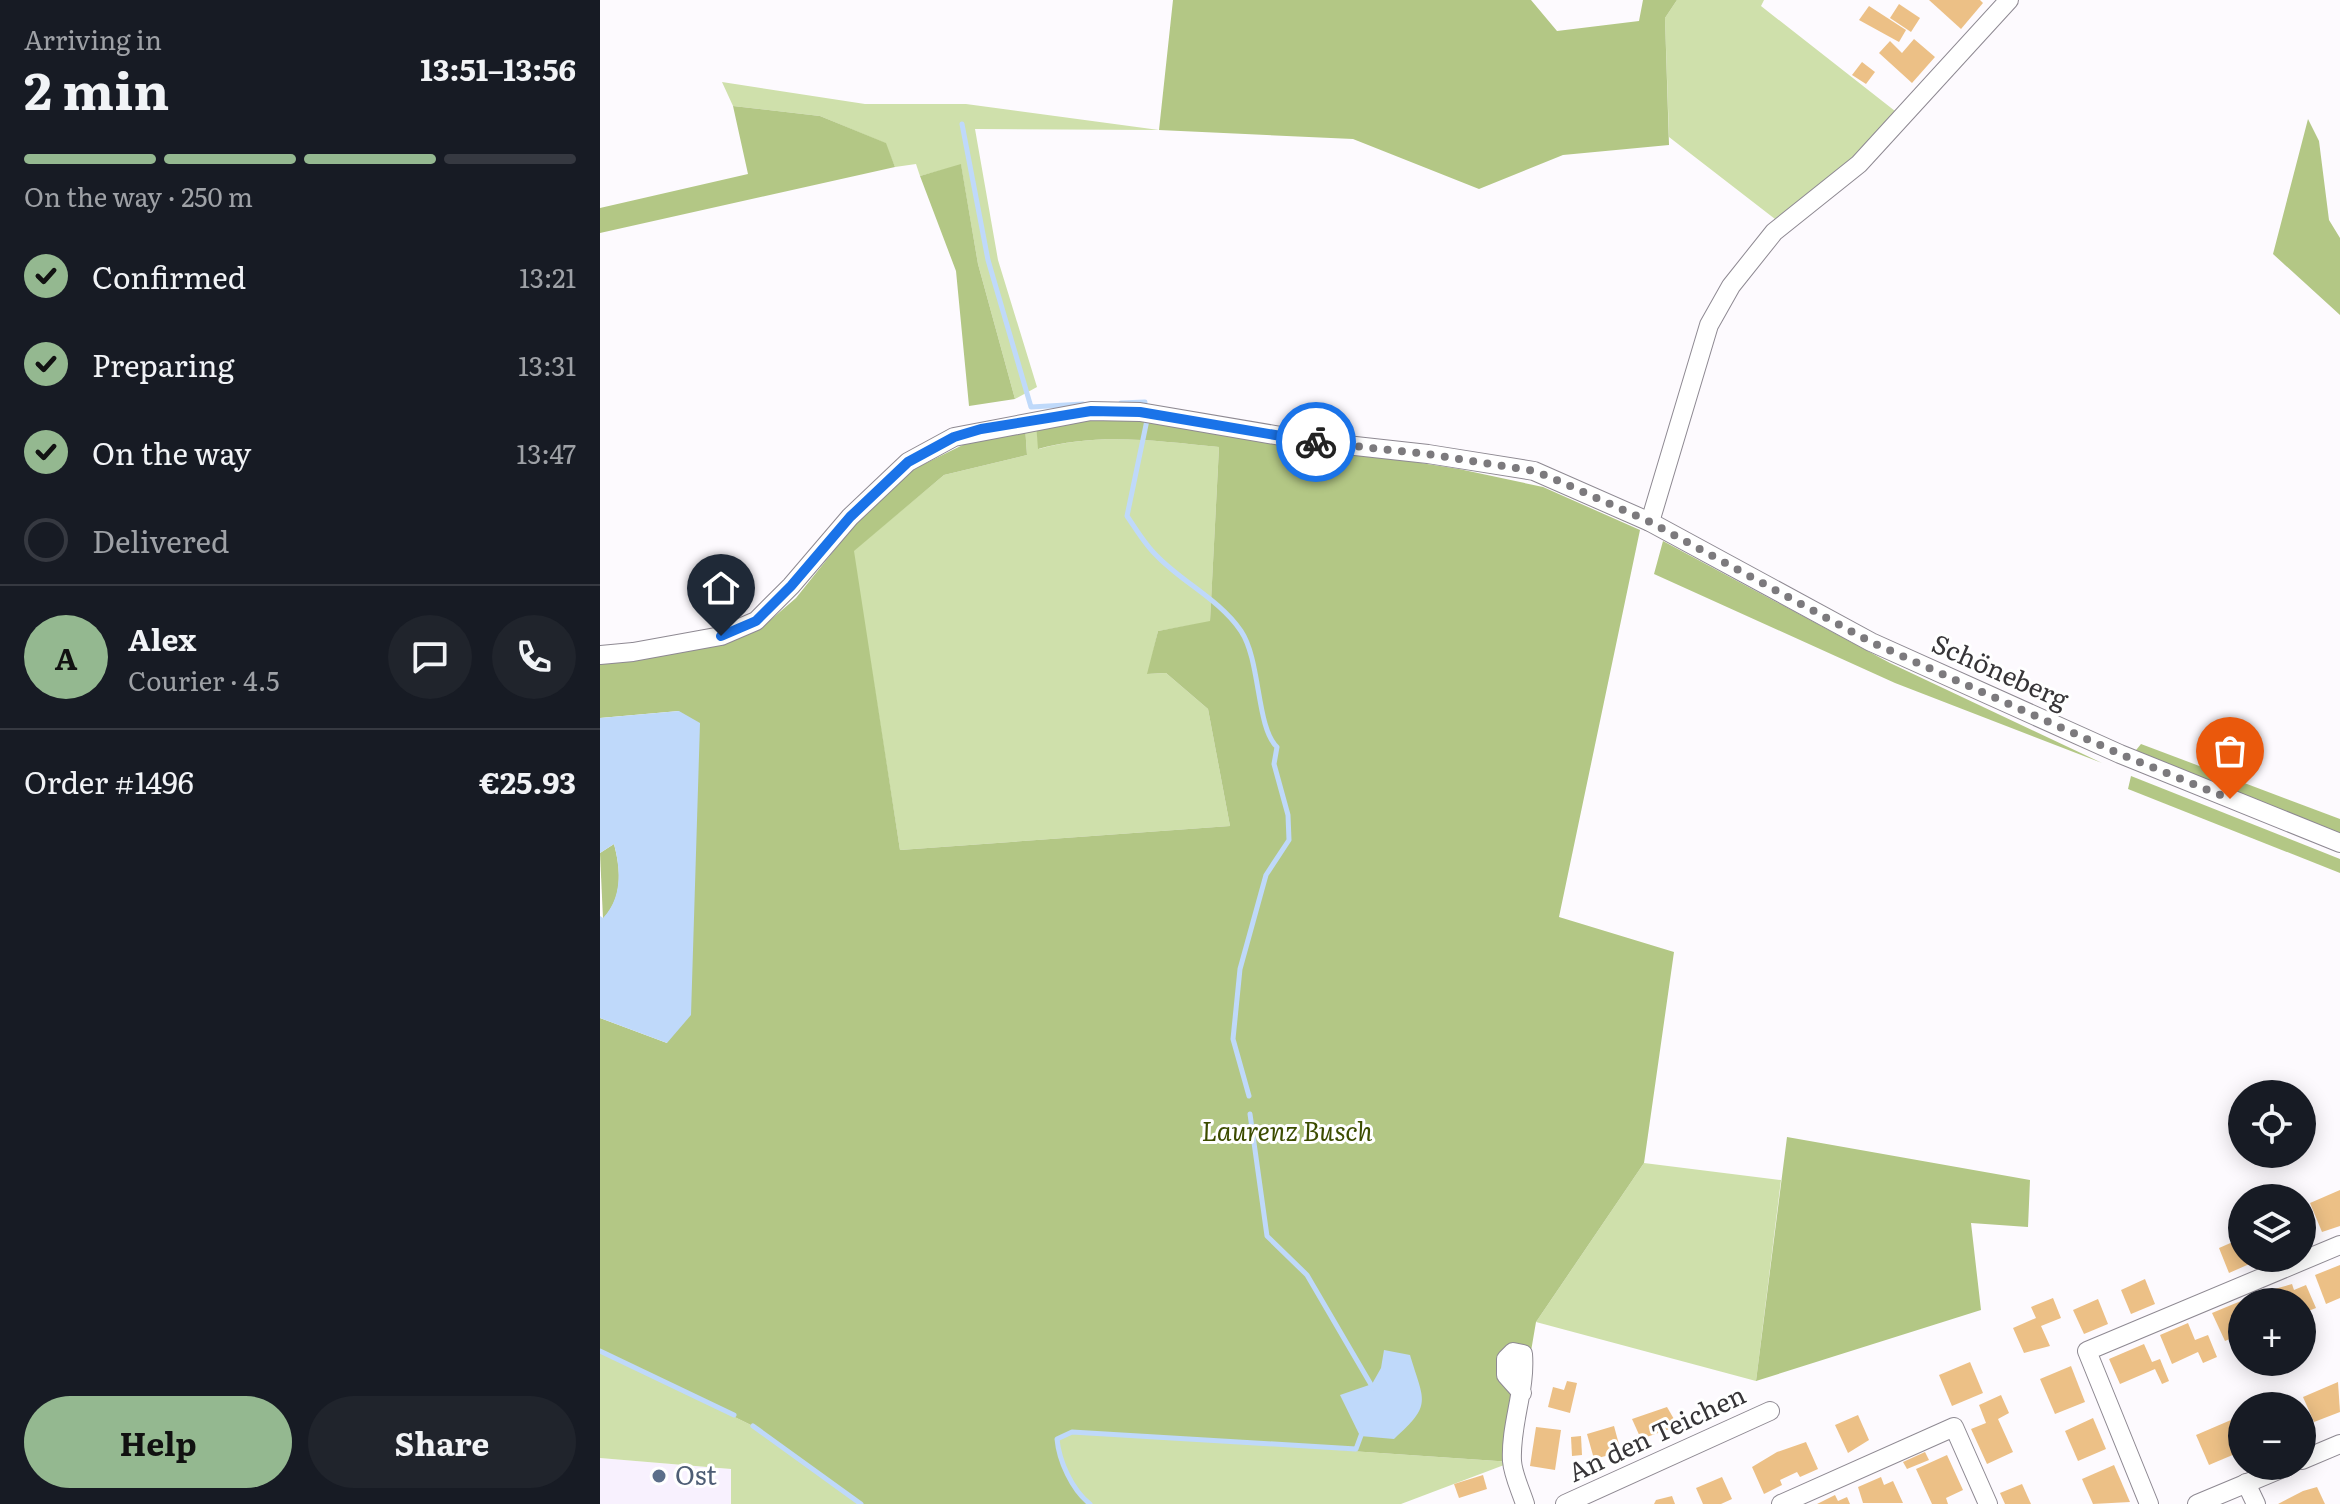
<!DOCTYPE html>
<meta charset="utf-8">
<style>
body{margin:0;font-family:Literata,serif;background:#20242c;color:#f1f3f6;height:100vh;display:flex;flex-direction:column;font-size:30px;white-space:nowrap}
*{box-sizing:border-box;margin:0}
p{font-size:26px;color:#9ea1a6}
.icon{flex:none;width:44px;height:44px;fill:none;stroke:currentColor;stroke-width:2;stroke-linecap:round;stroke-linejoin:round}
.map{position:relative;flex:1;overflow:hidden}
.side{display:flex;flex-direction:column;background:#171b24;width:600px}
.side>*{flex:none}
.controls{position:absolute;left:1628px;top:1080px;display:grid;gap:16px}
.controls a{display:grid;place-items:center;width:88px;height:88px;border-radius:50%;background:#171b24;box-shadow:0 4px 20px #0003;font-size:40px}
.pin{position:absolute;display:grid;place-items:center;width:68px;height:68px;color:#fff;margin:-82px -34px;border-radius:50% 50% 50% 0;rotate:-45deg;box-shadow:0 0 8px #0007}
.pin .icon{rotate:45deg}
.courier{position:absolute;display:grid;place-items:center;width:80px;height:80px;margin:-40px;border:6px solid #1a73e8;border-radius:50%;background:#fff;color:#222;box-shadow:0 2px 10px #0007}
.headline em{font-style:normal;font-weight:700}
.headline div{display:flex;flex-direction:column-reverse}
.headline{display:flex;align-items:center;justify-content:space-between;height:136px;padding:0 24px}
h1{font-size:52px;font-weight:700;line-height:60px}
.bar{display:grid;grid-template-columns:repeat(4,1fr);gap:12px 8px;align-content:center;height:96px;padding:0 24px}
.bar i{height:10px;border-radius:6px;background:#363941}
.bar .on{background:#94b890}
.bar p{grid-column:span 4}
.line{display:flex;align-items:center;gap:20px;padding:0 24px;border-top:2px solid #363941}
.line div{flex:1}
.round{display:grid;place-items:center;flex:none;width:84px;height:84px;border-radius:42px;background:#20242c}
ol{padding:0 24px;list-style:none}
li{display:flex;align-items:center;gap:24px;height:88px}
li p{margin-inline-start:auto}
li .icon{padding:8px;border-radius:50%;background:#94b890;color:#111;stroke-width:4}
li:last-child{color:#9ea1a6}
li i{width:44px;height:44px;border:4px solid #363941;border-radius:50%}
.button{display:flex;gap:16px;margin-top:auto;padding:16px 24px}
.button a{flex:1;height:92px;border-radius:48px;background:#94b890;color:#111;font-size:32px;font-weight:700;line-height:92px;text-align:center}
.button a+a{background:#20242c;color:#f1f3f6}
main{display:flex;flex:1;min-height:0}
.map>svg:first-child{display:block}
</style>
<main>
<section class="side">
<div class="headline"><div><h1>2 min</h1><p>Arriving in</p></div><em>13:51–13:56</em></div>
<div class="bar"><i class="on"></i><i class="on"></i><i class="on"></i><i></i><p>On the way · 250 m</p></div>
<ol>
<li><svg class="icon" aria-label="check" viewBox="0 0 24 24"><path d="M5 12l5 5 9-10"/></svg>Confirmed<p>13:21</p></li>
<li><svg class="icon" aria-label="check" viewBox="0 0 24 24"><path d="M5 12l5 5 9-10"/></svg>Preparing<p>13:31</p></li>
<li><svg class="icon" aria-label="check" viewBox="0 0 24 24"><path d="M5 12l5 5 9-10"/></svg>On the way<p>13:47</p></li>
<li><i></i>Delivered</li>
</ol>
<div class="line" style="height:144px"><b class="round" style="background:#94b890;color:#111">A</b><div><b>Alex</b><p>Courier · 4.5</p></div><a class="round"><svg class="icon" aria-label="chat" viewBox="0 0 24 24"><path d="M4 5h16v11H9l-5 4z"/></svg></a><a class="round"><svg class="icon" aria-label="phone" viewBox="0 0 24 24"><path d="M5 4h4l2 5-3 2q2 4 5 5l2-3 5 2v4C11 20 4 13 5 4z"/></svg></a></div>
<div class="line" style="height:104px"><div>Order #1496</div><b>€25.93</b></div>
<div class="button"><a>Help</a><a>Share</a></div>
</section>
<div class="map">
<svg width="1740" height="1504" viewBox="0 0 1740 1504">
<rect width="100%" height="100%" fill="#fdfafe"/>
<path fill="#f8f1fe" d="M0,1458L131,1469V1504H0Z"/>
<g fill="#cfe0ab">
<path d="M1077,0H1164L1161,6L1295,111L1253,158L1175,219L1069,137L1065,18Z"/>
<path d="M122,82L265,104H366L559,130L375,129L398,260L437,387L415,399L378,264L361,165L320,176L316,164L295,167L285,143L220,116L133,106Z"/>
<path d="M436,423L439,449C497,432 559,441 619,447L610,622L558,631L548,674L566,673L608,709L630,826L300,850L253,551L344,475L427,455L425,426Z"/>
<path d="M1044,1163L1181,1180L1156,1381L936,1322Z"/>
<path d="M0,1351L153,1426L261,1504H131V1469L0,1458Z"/>
<path d="M472,1432L912,1462L801,1504H490C472,1490 459,1461 457,1439Z"/>
</g>
<g fill="#b3c785">
<path d="M573,0H931L957,31L1039,21L1043,0H1077L1065,18L1069,145L963,155L879,189L753,139L559,130Z"/>
<path d="M133,106L220,116L286,143L295,167L0,233V208L148,174Z"/>
<path d="M1708,119L1719,141L1729,220L1740,238V315L1673,254Z"/>
<path d="M361,164L378,264L415,399L369,406L356,271L320,176Z"/>
<path d="M481,417L551,420L859,469L943,487L1040,530L959,917L1074,952L1044,1163L936,1322L912,1462L472,1432L457,1439C459,1461 472,1490 490,1504H261L153,1426L0,1351V1018L67,1043L79,711L0,718V663L160,629L196,598L252,528L312,470L383,435L425,426L427,455L344,475L254,551L300,850L630,826L608,709L566,673L547,674L558,631L610,621L619,447C559,441 497,432 438,449L436,423Z"/>
<path d="M1063,541L1290,663L1502,763L1295,683L1054,574Z"/>
<path d="M1541,744L1740,819V838L1532,755Z"/>
<path d="M1531,776L1740,859V873L1528,789Z"/>
<path d="M14,844C21,871 23,897 3,919L0,853Z"/>
<path d="M1187,1137L1430,1180L1428,1227L1371,1223L1381,1310L1156,1381Z"/>
</g>
<g fill="#bfd9fa">
<path d="M79,711L100,723L91,1015L67,1043L0,1018V916L3,918C22,898 21,870 14,844L0,853V718Z"/>
<path d="M784,1350L810,1355C824,1402 833,1404 794,1439L760,1436L740,1395L772,1384L781,1368Z"/>
</g>
<g fill="none" stroke-linecap="round" stroke-linejoin="round">
<g stroke="#bfd9fa" stroke-width="5">
<path d="M362,124L388,260L431,407L483,404"/>
<path d="M521,403L545,402"/>
<path d="M547,420L527,516C536,529 545,545 557,556C583,583 619,599 641,631C661,661 656,727 677,747L674,764L688,815L689,840L666,875L640,969L633,1039L649,1096"/>
<path d="M650,1114L667,1236L707,1275L773,1388"/>
<path d="M0,1351L134,1415"/>
<path d="M153,1426L261,1504"/>
<path d="M490,1504C472,1490 459,1461 457,1439L472,1432L756,1449L763,1430"/>
</g>
</g>
<g fill="#ecc086">
<path d="M1329,0H1380L1383,3L1361,29Z"/>
<path d="M1299,4L1320,18L1311,32L1290,18Z"/>
<path d="M1269,6L1306,30L1299,42L1259,20Z"/>
<path d="M1314,39L1335,57L1312,83L1279,53L1290,41L1302,53Z"/>
<path d="M1262,62L1275,72L1266,84L1252,75Z"/>
<path d="M1740,1190V1226L1722,1232L1710,1203Z"/>
<path d="M1642,1238V1258H1652L1654,1262L1629,1273L1619,1248Z"/>
<path d="M1740,1265V1298L1726,1304L1715,1275Z"/>
<path d="M1545,1279L1555,1304L1531,1314L1521,1290Z"/>
<path d="M1692,1284L1694,1290L1706,1285L1716,1308L1703,1313L1702,1302H1665L1662,1297L1672,1293L1671,1290Z"/>
<path d="M1453,1298L1461,1318L1441,1326L1450,1346L1424,1353L1413,1328L1436,1318L1431,1307Z"/>
<path d="M1498,1299L1508,1324L1484,1334L1473,1310Z"/>
<path d="M1641,1301L1642,1334L1625,1341L1612,1313Z"/>
<path d="M1588,1323L1595,1340L1608,1335L1617,1357L1603,1363L1598,1352L1572,1364L1560,1335Z"/>
<path d="M1544,1344L1552,1362L1560,1359L1569,1381L1562,1384L1555,1369L1520,1384L1509,1359Z"/>
<path d="M1370,1362L1383,1393L1352,1406L1339,1375Z"/>
<path d="M1471,1366L1485,1402L1455,1414L1440,1379Z"/>
<path d="M967,1381L977,1383L970,1413L948,1407L953,1387L964,1390Z"/>
<path d="M1738,1382L1740,1412L1714,1422L1703,1397Z"/>
<path d="M1401,1395L1409,1413L1398,1419L1413,1452L1387,1464L1371,1429L1386,1423L1379,1405Z"/>
<path d="M1067,1407L1078,1426L1041,1439L1032,1419Z"/>
<path d="M1258,1415L1269,1440L1248,1453L1235,1425Z"/>
<path d="M1493,1418L1506,1449L1478,1461L1465,1431Z"/>
<path d="M1631,1420L1642,1451L1609,1465L1596,1435Z"/>
<path d="M1014,1426L1021,1452L994,1459L987,1434Z"/>
<path d="M936,1427L961,1430L955,1470L930,1466Z"/>
<path d="M981,1436L982,1455L972,1456L971,1437Z"/>
<path d="M1206,1442L1218,1469L1200,1477L1197,1472L1180,1480L1182,1485L1164,1494L1152,1467L1177,1452Z"/>
<path d="M1325,1452L1329,1460L1307,1469L1303,1462Z"/>
<path d="M1347,1455L1363,1490L1346,1498L1348,1504H1332L1316,1469Z"/>
<path d="M1514,1465L1530,1502L1493,1504L1482,1479Z"/>
<path d="M883,1475L887,1489L859,1498L854,1484Z"/>
<path d="M1122,1477L1132,1499L1121,1504H1103L1096,1488Z"/>
<path d="M1281,1477L1284,1485L1293,1481L1303,1503H1263L1258,1487Z"/>
<path d="M1422,1484L1431,1504H1405L1400,1493Z"/>
<path d="M1717,1487L1725,1504H1678L1703,1491Z"/>
<path d="M1235,1495L1238,1501L1247,1497L1250,1504H1217Z"/>
<path d="M1072,1496L1075,1504H1054L1056,1500Z"/>
</g>
<g fill="none" stroke-linecap="round" stroke-linejoin="round">
<g stroke="#8e8992" stroke-width="20">
<g id="minor">
<path d="M1050,522L1109,325L1131,286L1174,232L1259,164L1409,0"/>
<path d="M0,655L33,652L121,636L156,621L191,586L250,517L308,462L354,437L491,411L540,412L710,441L828,454L934,471L1050,522L1271,642L1520,754L1740,843"/>
<path d="M922,1393L906,1375V1359L913,1352L923,1354C926,1390 910,1425 912,1461C913,1475 921,1491 925,1504"/>
<path d="M1702,1460L1740,1444"/>
<path d="M1646,1483L1656,1504"/>
<path d="M965,1504L1170,1411"/>
<path d="M1181,1504L1354,1427L1388,1504"/>
<path d="M1549,1504L1487,1351L1740,1245"/>
<path d="M1597,1504L1688,1466"/>
</g>
</g>
<use href="#minor" stroke="#fff" stroke-width="18"/>
</g>
<g fill="none" stroke-linecap="round" stroke-linejoin="round">
<path stroke="#7c7a7d" stroke-width="8" stroke-dasharray="0 14.4" d="M716,442L828,454L934,471L950,477L1050,522L1271,642L1520,754L1630,799"/>
<path stroke="#1a73e8" stroke-width="10" d="M121,636L156,621L191,586L250,517L308,462L354,437L381,429L491,411L540,412L716,442"/>
</g>
<circle fill="#5c6f8a" stroke="#fff" stroke-width="3" cx="59" cy="1476" r="8"/>
<g text-anchor="middle" stroke-width="6" stroke-linejoin="round" paint-order="stroke">
<g font-size="26" fill="#373538" stroke="#fff">
<text transform="translate(1400 672) rotate(24)" y="9">Schöneberg</text>
<text transform="translate(1057 1434) rotate(-25)" y="9">An den Teichen</text>
</g>
<g font-size="26" font-style="italic" fill="#3c4c00" stroke="#fff">
<text x="687" y="1141">Laurenz Busch</text>
</g>
<g font-size="26" fill="#4e5e75" stroke="#fff" text-anchor="start">
<text x="75" y="1485">Ost</text>
</g>
</g>
</svg>
<div class="controls">
<a><svg class="icon" aria-label="locate" viewBox="0 0 24 24"><circle cx="12" cy="12" r="6"/><path d="M12 2v4M12 18v4M2 12h4M18 12h4"/></svg></a>
<a><svg class="icon" aria-label="layers" viewBox="0 0 24 24"><path d="M12 4l9 5-9 5-9-5zM3 14l9 5 9-5"/></svg></a>
<a>+</a>
<a>−</a>
</div>
<div class="pin" style="left:1630px;top:799px;background:#ea580c"><svg class="icon" aria-label="bag" viewBox="0 0 24 24"><path d="M5 8h14l-1 12H6zM9 8a3 3 0 0 1 6 0"/></svg></div>
<div class="pin" style="left:121px;top:636px;background:#1f2937"><svg class="icon" aria-label="home" viewBox="0 0 24 24"><path d="M3 11l9-7 9 7M6 9v11h12V9"/></svg></div>
<div class="courier" style="left:716px;top:442px"><svg class="icon" aria-label="bike" viewBox="0 0 24 24"><circle cx="6" cy="16" r="4"/><circle cx="18" cy="16" r="4"/><path d="M6 16l4-8h5l3 8M10 8l3 8H6M13 5h3"/></svg></div>
</div>
</main>
